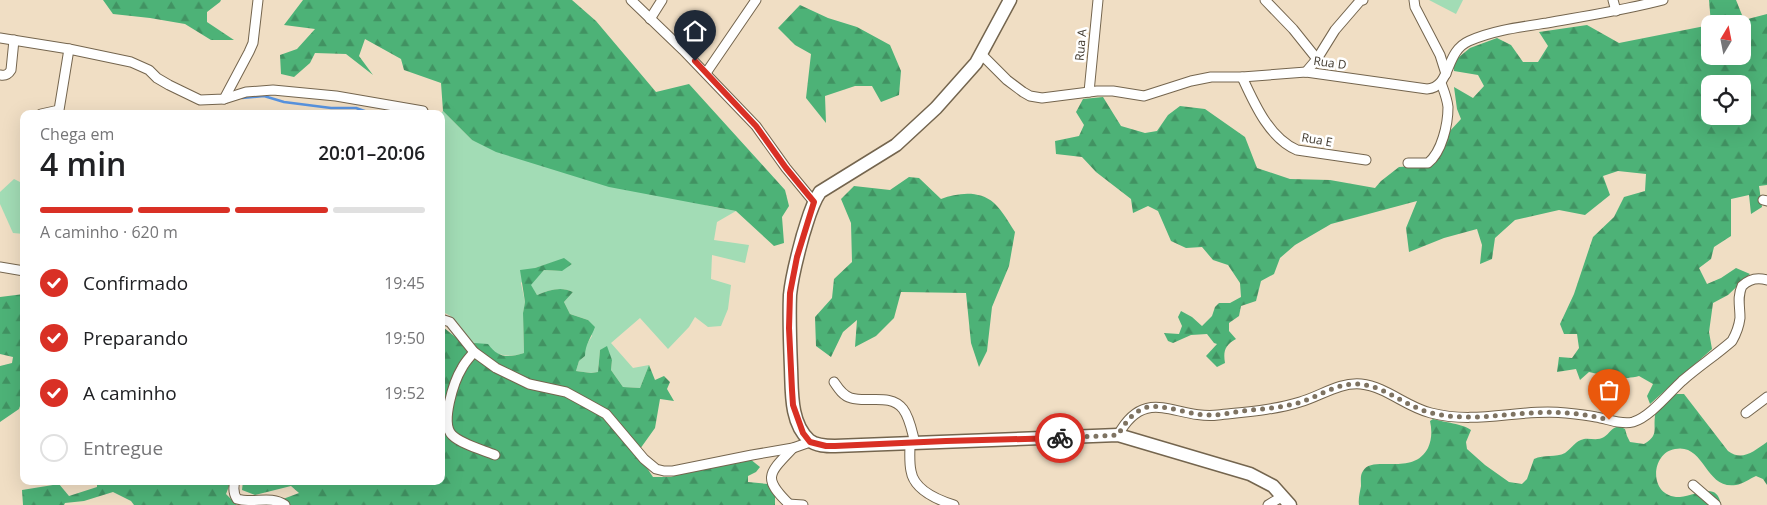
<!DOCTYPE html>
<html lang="pt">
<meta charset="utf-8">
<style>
body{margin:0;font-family:"Open Sans",sans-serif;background:#f2f2f2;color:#202124;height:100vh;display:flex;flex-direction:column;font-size:19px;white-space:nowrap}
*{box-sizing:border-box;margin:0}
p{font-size:16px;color:#757577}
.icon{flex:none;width:28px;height:28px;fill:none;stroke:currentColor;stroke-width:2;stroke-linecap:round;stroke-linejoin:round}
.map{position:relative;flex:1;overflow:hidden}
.details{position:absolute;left:20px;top:110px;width:425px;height:375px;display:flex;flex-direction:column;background:#fff;border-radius:10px;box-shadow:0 5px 20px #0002}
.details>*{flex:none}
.needle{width:32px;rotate:10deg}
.controls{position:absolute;left:1701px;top:15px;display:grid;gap:10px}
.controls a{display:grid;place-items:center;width:50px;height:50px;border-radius:10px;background:#fff;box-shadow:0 5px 20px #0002;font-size:25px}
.pin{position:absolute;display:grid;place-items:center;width:42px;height:42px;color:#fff;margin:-51px -21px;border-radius:50% 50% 50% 0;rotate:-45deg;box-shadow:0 0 5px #0007}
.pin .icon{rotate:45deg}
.courier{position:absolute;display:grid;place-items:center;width:50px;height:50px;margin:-25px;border:4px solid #d93025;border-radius:50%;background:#fff;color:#222;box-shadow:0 1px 6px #0007}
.head em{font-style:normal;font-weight:600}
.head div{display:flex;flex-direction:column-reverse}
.head{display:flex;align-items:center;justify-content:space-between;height:85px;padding:0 20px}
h1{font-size:32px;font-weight:600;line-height:38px}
.bar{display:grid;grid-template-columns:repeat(4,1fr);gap:8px 5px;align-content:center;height:60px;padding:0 20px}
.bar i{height:6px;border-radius:4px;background:#e0e0e0}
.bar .on{background:#d93025}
.bar p{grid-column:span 4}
ol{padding:0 20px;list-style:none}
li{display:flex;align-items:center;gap:15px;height:55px}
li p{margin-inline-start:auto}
li .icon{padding:5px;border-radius:50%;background:#d93025;color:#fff;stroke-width:4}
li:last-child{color:#757577}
li i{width:28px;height:28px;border:2px solid #e0e0e0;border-radius:50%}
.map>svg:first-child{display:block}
</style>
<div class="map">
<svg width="1767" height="505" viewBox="0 0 1767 505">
<defs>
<pattern id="forest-firs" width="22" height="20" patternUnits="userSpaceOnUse" patternTransform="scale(1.25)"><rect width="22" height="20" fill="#4db277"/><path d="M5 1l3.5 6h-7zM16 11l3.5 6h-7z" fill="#419262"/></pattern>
</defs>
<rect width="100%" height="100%" fill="#f0dec4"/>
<g fill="#a2dcb5">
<path d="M1429,0H1463L1456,14Z"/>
<path d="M443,111L472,140L709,206L736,211L717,222L714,240L749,245L745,263L712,255L711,279L731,285L728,309L721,326L708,327L695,317L689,327L668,349L640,318L611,343L633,368L649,365L640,388L623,387L611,370L612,360L600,350L598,372L591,373L576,371L579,361L585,356V347L592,336L588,320L570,314L564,302L573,292C561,286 549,290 537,295L530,285L544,270L561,271L572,264L564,259L535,268L521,283L525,302L523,313L524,353C503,360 494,352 474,343L475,351C467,338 458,315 441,312L440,114Z"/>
<path d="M14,179L24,184V234L13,233L0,204V192Z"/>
</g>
<g fill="url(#forest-firs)" fill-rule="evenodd">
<path d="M103,0H221L220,2L207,12V22L234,40H211L185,24L150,18L113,14Z"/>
<path d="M303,0H572L596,21L656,92L689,84L785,190L789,206L782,217L784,243L774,246L736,211L609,187L496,152L472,140L443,111L441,83L404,70L401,59L365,39L359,56L373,75L346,54L315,53L310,63L294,77L281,74L280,55L297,49L315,29L284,25Z"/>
<path d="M1709,0H1736L1744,20L1767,14V185L1759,186L1762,207L1751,214L1749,195L1731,199V236L1714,247L1711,259L1699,268L1707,284L1721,278L1736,268L1750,274L1728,295L1713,303L1709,332L1712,349L1650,404L1647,396L1653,384L1639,376C1632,378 1623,378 1617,380C1611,382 1610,384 1604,383L1602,375L1589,372L1580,380L1576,369L1557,372L1559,357L1572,358L1579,348L1577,334H1564L1560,324L1574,294L1593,237L1614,217L1624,197L1645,191L1646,174L1618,171L1603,176L1610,195L1585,215L1559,210L1515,220L1495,238L1492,259L1480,264L1482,245L1477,229L1444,238L1409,252L1406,228L1417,201L1331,224L1295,245L1280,258L1274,274L1261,281L1256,301L1241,306L1239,316L1229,323V331L1236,339C1225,345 1223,351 1225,363L1217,367L1206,356L1217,344L1214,343L1207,334L1191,335L1173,343L1168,341L1164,333L1179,334L1182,326L1178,317L1181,311L1192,317L1202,326L1212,316L1215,307L1219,303H1230L1241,297L1240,283L1228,265L1213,260L1202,247L1186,248L1171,241L1158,211L1148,206L1133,213L1131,199L1096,172L1082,157L1056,154L1055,141L1079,136L1084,125L1076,112L1083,99L1103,97L1121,126L1145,133L1157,131L1168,115L1180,106L1205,109L1245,137L1257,168L1290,179L1330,180L1375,188L1381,181L1399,167L1429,165L1440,156L1449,132L1461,119L1457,109L1454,87L1473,98L1484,86L1478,75L1454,71V61L1470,48L1497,38L1511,45L1523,62H1538L1548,46L1539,32L1587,25L1619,43L1710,25V56H1742V24H1711ZM1710,84H1742V116H1710Z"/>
<path d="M800,5L828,18L857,27L890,45L901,71L899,95L881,102L872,86H855L825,96L826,123L806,98L811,54L795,45L778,28Z"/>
<path d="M909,177L919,178L941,199C958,193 979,190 994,203C1002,210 1009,223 1015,232L1009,266L992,307L987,351L979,367L971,343L966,293L901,292L894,318L876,336L855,347L857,320L843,332L831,357L816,346L815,317L832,298L834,279L852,262L851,223L841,199L854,186L890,190Z"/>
<path d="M564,258L572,264L562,271L544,270L531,285L537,295C549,290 561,286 573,292L564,302L570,314L588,320L595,327C591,338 585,344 585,356L579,361L576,371L591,373L598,372L600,350L607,346L612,360L611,370L623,387L640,388L649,365L655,380L664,376L670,382L667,389L674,401L660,399L655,428L640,449L606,413L567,391L529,383L475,351L474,343L488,344C498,358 508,358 524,353L523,313L525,302L520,270L535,268Z"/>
<path d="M24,294V394L19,409L0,422V366L12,363L13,357L0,354V297Z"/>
<path d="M441,327H443L495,369L565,394L605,415L638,451L645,465L653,477H671L686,472L750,459L760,467L756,472L748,476V482L768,484L775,495V505H267L299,493L291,486L255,495L242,490L243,481H441Z"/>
<path d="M1677,394H1684L1728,451C1742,462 1754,451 1767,442V485L1763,479L1756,476C1749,479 1743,484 1736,485C1705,490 1705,443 1675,449C1650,453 1648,498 1680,497C1696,496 1717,480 1721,505H1359C1358,499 1360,492 1361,486C1361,481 1360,475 1363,471C1372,454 1413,477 1428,448C1432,439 1432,430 1430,421L1433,419C1443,422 1464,424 1471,430L1466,442L1467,449L1485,465L1509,482L1522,484L1527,479L1534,459C1544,454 1556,458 1565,453C1572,448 1575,441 1584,439C1590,438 1598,441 1604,437C1610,433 1611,428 1619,426L1625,429L1627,436L1630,442L1644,444C1659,435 1653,430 1655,416C1656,407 1669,396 1677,394Z"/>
<path d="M97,481H231L226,494L237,505H134L131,501L113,492L84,501L65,503L64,505H23L22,490L59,484L69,496L97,487Z"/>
</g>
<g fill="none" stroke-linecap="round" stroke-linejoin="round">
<path stroke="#5893df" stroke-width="2.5" d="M242,98L264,96L284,102L331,108H356L373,114"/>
<g stroke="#74654e" stroke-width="11">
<g id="street">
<path d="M631,0L683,50L756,126L786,168L814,202"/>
<path d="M1265,0L1293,29L1317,59L1306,72"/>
<path d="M1414,0L1415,7L1440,55L1446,74"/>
<path d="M1613,0L1616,11"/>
<path d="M650,19L662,0"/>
<path d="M0,38L69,49L131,62L149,70L157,78L169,85L200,100L224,99L246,92L273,90L336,96L423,111"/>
<path d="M981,54L1007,80L1023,92L1030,96L1042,98L1097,91H1113L1144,96L1191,81L1211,77H1242L1306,72L1427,89C1452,87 1444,52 1469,41C1494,30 1521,27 1547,23C1586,16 1625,10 1663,0"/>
<path d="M1317,59L1335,30L1360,1L1363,0"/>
<path d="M706,73L756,0"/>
<path d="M0,75C5,76 8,75 11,70L14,40"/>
<path d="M1242,77C1254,103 1269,138 1297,150L1366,160"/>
<path d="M1089,92L1098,0"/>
<path d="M224,99L249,52L253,43L258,0"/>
<path d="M41,114L59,110L69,49"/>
<path d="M1408,163H1428C1442,152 1448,124 1448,107C1447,98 1444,91 1441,83"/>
<path d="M1763,200L1767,201"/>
<path d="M0,267L24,271"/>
<path d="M441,319L450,322L474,352L496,368L529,384L566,392L588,404L606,414L644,459L656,469L664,471H673L752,455L793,448L810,442"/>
<path d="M474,352C470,357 465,362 462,368C454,381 440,423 452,435C461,444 483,450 495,455"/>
<path d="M834,382C838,388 843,396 851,398C867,403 891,393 903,409C910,418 912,432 915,443"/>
<path d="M1746,413L1767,397"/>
<path d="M1118,435C1146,384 1176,420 1218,415C1245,412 1275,410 1300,402C1321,396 1339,382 1361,384C1387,387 1406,407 1431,413C1477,425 1521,408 1566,413C1576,414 1586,415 1596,417C1608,419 1621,425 1633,422C1650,417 1669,393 1682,381C1698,367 1716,355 1732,341C1736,334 1739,326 1740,318C1740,306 1737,297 1742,286C1749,279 1757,277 1767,280"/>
<path d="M910,443C910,452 909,462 911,471C914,490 938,500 954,505"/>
<path d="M235,481C233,488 233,493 237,499C254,504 270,495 285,505"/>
<path d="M1693,485L1716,505"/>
<path d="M788,504L803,505"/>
<path d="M790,505C762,478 768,474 793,448"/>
<path d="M1268,505L1283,496"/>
</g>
</g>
<g stroke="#74654e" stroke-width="15">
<path id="secondary" d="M1010,0L976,63L936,108L896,145L820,192C811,205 808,220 803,235C798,254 792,274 790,295C789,319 790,343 791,368C792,391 790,423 809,440C816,446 827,446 835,446L1118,435L1250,474L1273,486L1290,505"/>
</g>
<use href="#street" stroke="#fff" stroke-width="9"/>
<use href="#secondary" stroke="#fff" stroke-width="12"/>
</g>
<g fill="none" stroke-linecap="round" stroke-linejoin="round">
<path stroke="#7e7362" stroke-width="5" stroke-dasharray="0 9" d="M1060,438L1118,435C1125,423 1133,411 1148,407C1165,404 1192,416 1211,415C1221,415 1231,413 1241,411C1261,409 1282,408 1301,402C1319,396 1336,384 1355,384C1384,384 1405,407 1432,413C1465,421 1497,415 1530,413C1557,411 1584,413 1609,420"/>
<path stroke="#d93025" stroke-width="6" d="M695,61L756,126L786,168L814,202L797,257L790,293L789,328L792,390L793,405L803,433L810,442L826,446H835L946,441L1060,438"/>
</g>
<g text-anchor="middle" stroke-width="5" stroke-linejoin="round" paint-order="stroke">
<g font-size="12" fill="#40392e" stroke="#fff">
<text transform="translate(1081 45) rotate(-85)" y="4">Rua A</text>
<text transform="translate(1330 63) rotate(8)" y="4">Rua D</text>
<text transform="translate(1317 140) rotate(10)" y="4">Rua E</text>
</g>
</g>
</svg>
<div class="controls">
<a><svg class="needle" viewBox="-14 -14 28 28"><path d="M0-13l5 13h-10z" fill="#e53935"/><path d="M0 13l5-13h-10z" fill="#757577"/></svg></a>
<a><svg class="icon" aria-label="locate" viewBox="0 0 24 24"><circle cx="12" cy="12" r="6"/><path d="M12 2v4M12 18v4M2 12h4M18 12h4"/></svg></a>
</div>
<div class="pin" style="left:1609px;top:420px;background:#ea580c"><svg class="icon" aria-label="bag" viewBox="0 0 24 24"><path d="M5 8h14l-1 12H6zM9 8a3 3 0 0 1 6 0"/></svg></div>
<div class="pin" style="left:695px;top:61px;background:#1f2937"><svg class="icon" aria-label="home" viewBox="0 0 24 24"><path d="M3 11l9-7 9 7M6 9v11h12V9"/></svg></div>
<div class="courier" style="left:1060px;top:438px"><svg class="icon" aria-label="bike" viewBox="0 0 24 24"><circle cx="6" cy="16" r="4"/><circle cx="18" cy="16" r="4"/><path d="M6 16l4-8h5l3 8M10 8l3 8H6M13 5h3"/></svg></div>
<section class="details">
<div class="head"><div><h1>4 min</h1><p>Chega em</p></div><em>20:01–20:06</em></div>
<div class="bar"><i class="on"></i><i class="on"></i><i class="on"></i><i></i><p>A caminho · 620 m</p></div>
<ol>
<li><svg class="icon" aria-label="check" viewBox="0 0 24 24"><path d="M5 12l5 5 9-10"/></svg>Confirmado<p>19:45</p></li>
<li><svg class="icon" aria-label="check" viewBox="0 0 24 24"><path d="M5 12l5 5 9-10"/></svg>Preparando<p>19:50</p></li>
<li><svg class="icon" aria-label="check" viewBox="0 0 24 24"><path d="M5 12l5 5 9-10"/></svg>A caminho<p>19:52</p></li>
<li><i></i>Entregue</li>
</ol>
</section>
</div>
